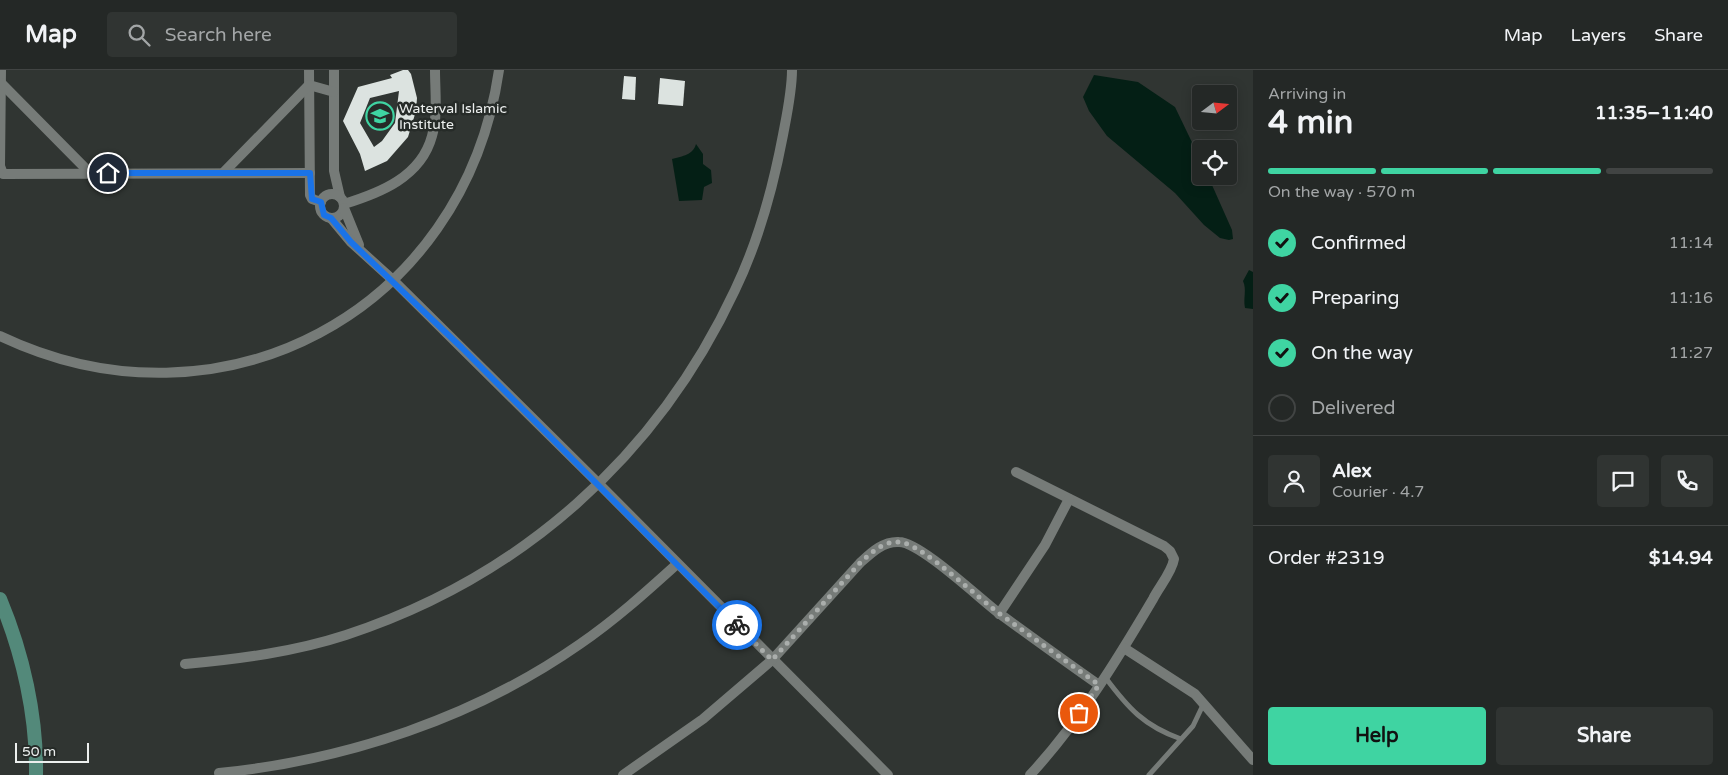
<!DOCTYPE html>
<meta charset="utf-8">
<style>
body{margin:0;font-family:"Varela Round",sans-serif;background:#303432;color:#f1f3f6;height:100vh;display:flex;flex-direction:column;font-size:19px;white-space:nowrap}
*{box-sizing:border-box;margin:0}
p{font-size:16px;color:#a3a6a7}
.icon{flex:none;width:28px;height:28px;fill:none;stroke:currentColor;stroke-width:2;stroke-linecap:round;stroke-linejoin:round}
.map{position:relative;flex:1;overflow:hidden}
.drawer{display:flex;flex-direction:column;background:#242826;width:475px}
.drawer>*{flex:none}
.needle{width:32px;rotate:74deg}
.controls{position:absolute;left:1192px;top:15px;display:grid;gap:10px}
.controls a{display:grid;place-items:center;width:45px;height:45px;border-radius:5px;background:#242826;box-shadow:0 2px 12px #0003,0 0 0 1px #414443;font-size:25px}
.scale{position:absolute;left:15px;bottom:12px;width:74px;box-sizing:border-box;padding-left:5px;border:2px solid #ecefee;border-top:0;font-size:14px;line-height:18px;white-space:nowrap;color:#ecefee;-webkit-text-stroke:4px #262b28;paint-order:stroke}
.pin{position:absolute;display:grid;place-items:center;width:42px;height:42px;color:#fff;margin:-21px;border:2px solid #fff;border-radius:50%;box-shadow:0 1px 5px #0007}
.courier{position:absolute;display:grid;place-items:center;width:50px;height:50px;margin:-25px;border:4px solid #1a73e8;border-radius:50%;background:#fff;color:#222;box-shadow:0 1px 6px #0007}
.headline em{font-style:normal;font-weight:800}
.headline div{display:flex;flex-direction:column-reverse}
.headline{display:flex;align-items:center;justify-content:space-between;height:85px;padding:0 15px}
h1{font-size:32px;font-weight:800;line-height:38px}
.bar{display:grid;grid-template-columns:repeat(4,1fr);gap:8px 5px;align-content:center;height:60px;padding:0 15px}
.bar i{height:6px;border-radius:4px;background:#414443}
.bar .on{background:#3fd4a2}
.bar p{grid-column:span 4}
.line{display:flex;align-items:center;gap:12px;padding:0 15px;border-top:1px solid #414443}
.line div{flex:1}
.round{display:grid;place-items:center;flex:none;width:52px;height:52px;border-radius:5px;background:#303432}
ol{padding:0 15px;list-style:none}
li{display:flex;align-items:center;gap:15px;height:55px}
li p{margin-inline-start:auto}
li .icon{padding:5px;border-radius:50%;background:#3fd4a2;color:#111;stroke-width:4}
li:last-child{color:#a3a6a7}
li i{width:28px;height:28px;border:2px solid #414443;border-radius:50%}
.primary-button{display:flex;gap:10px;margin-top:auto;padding:10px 15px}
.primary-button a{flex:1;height:58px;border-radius:5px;background:#3fd4a2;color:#111;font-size:20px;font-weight:800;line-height:58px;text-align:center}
.primary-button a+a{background:#303432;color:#f1f3f6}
header{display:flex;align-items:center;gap:30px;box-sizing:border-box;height:70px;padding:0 25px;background:#242826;border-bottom:1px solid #414443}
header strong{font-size:24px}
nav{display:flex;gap:28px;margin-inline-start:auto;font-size:18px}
.search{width:350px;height:45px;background:#303432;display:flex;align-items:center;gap:12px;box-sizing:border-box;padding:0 18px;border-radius:5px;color:#a3a6a7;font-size:19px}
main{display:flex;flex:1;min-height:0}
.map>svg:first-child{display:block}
</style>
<header>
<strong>Map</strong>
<div class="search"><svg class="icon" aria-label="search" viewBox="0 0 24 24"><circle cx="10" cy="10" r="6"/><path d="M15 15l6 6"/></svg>Search here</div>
<nav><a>Map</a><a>Layers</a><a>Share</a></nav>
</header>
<main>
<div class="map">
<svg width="1253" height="705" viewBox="0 0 1253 705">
<rect width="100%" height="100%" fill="#303532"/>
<g fill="#041f15">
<path d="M1094,5L1138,12L1175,37L1201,91V106H1208L1232,160L1233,169L1229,170L1220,168L1204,155L1175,123L1107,66L1089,41L1083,27Z"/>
<path d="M696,74L703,84V94L711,100L712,113L704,117L702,130L679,131L672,89C683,86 693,85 696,74Z"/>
<path d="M1249,200L1253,202V239L1245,238C1243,228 1247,220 1243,211Z"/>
</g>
<g fill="#dce3e0" fill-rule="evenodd">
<path d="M403,0H408L411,4L417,28L416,41L408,67L387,91L365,101L360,84L343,51L358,17L392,8L390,5ZM399,21L395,53L382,71L374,77L360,53L370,28Z"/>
<path d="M624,6L636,7L635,30L622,29Z"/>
<path d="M660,8L685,11L683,36L658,34Z"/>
</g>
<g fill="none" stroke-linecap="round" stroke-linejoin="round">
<g stroke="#767b78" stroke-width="5">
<path d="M1105,607C1128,638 1144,656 1181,669"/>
<path d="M1149,705L1193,656L1203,635"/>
</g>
<g stroke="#767b78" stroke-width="10">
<path d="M1,0L0,96L3,104L310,103"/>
<path d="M309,0L310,125L312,129L321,132"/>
<path d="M334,0V101L340,127"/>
<path d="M1,13L91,104"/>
<path d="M224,102L309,15L334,22"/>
<circle cx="332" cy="136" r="12"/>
<path d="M344,134C380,123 421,107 432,66C438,45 435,21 435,0"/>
<path d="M344,138L359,175"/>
<path d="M331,148L351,172L394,211L599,414L888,705"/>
<path d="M0,266C221,371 464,242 499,0"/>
<path d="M1016,402L1164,476L1170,481L1174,489C1172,502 1159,517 1153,529C1117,590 1079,652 1030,705"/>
<path d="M999,544L1045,475L1069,429"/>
<path d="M1124,578L1195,624L1253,690"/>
<path d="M185,594C239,589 294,582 346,565C520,508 657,387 735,220C759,170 773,118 783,65C787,44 792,21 792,0"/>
<path d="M219,703C347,690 474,648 580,574C615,550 646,522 677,494"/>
<path d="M623,705L703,649L772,590L860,493C871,483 883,471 899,472C920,472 980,529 1000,544C1033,568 1066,592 1099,615"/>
</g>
<path stroke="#53897a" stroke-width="14" d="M0,529C23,584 37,646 36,705"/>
</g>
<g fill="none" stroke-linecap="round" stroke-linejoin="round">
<path stroke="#aaaeac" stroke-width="5" stroke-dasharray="0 9" d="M737,555L772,590L860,493C871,483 883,471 899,472C920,472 980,530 1000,544C1033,568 1066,591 1099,615L1079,643"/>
<path stroke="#1a73e8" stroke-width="6" d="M108,103H310L312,129L321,132L324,145L331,148L351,172L462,278L737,555"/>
</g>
<defs>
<g id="school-ring" transform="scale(1.4375)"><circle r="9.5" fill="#262b28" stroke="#3fd4a2" stroke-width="1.5"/><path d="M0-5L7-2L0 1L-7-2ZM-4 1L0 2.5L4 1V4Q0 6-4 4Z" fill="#3fd4a2"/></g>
</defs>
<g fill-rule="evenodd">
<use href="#school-ring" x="380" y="46"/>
</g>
<g text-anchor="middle" stroke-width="5" stroke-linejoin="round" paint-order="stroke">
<g font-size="14" fill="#ecefee" stroke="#262b28" text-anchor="start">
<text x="399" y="43">Waterval Islamic<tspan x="399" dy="16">Institute</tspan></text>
</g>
</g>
</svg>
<div class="controls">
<a><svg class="needle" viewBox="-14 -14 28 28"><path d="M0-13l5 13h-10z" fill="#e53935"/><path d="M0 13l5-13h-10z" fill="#a3a6a7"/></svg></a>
<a><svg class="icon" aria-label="locate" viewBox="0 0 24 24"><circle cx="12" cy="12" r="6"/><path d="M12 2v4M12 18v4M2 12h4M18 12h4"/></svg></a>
</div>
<div class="scale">50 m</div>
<div class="pin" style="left:1079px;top:643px;background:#ea580c"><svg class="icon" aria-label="bag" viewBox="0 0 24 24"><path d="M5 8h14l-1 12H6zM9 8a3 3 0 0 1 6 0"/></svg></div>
<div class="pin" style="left:108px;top:103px;background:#1f2937"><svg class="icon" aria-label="home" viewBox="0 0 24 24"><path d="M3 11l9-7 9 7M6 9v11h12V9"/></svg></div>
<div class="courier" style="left:737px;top:555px"><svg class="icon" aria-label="bike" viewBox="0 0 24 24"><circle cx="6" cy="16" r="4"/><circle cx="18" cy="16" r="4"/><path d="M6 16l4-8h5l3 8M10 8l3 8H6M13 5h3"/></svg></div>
</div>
<section class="drawer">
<div class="headline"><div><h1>4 min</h1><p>Arriving in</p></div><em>11:35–11:40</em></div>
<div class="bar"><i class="on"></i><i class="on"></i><i class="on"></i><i></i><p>On the way · 570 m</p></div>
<ol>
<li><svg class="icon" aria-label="check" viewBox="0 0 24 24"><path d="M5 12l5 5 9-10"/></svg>Confirmed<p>11:14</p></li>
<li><svg class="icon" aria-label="check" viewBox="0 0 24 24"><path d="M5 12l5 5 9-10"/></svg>Preparing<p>11:16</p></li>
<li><svg class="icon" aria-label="check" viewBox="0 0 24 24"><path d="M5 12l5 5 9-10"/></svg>On the way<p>11:27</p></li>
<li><i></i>Delivered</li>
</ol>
<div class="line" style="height:90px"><a class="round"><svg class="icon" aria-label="person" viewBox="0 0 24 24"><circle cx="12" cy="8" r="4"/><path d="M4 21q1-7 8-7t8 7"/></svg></a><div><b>Alex</b><p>Courier · 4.7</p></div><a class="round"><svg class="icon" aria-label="chat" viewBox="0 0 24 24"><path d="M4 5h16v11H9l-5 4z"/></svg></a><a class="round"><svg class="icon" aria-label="phone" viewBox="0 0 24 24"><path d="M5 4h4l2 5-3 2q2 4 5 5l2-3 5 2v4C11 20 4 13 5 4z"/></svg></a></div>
<div class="line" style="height:65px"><div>Order #2319</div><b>$14.94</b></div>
<div class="primary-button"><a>Help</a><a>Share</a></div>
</section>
</main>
